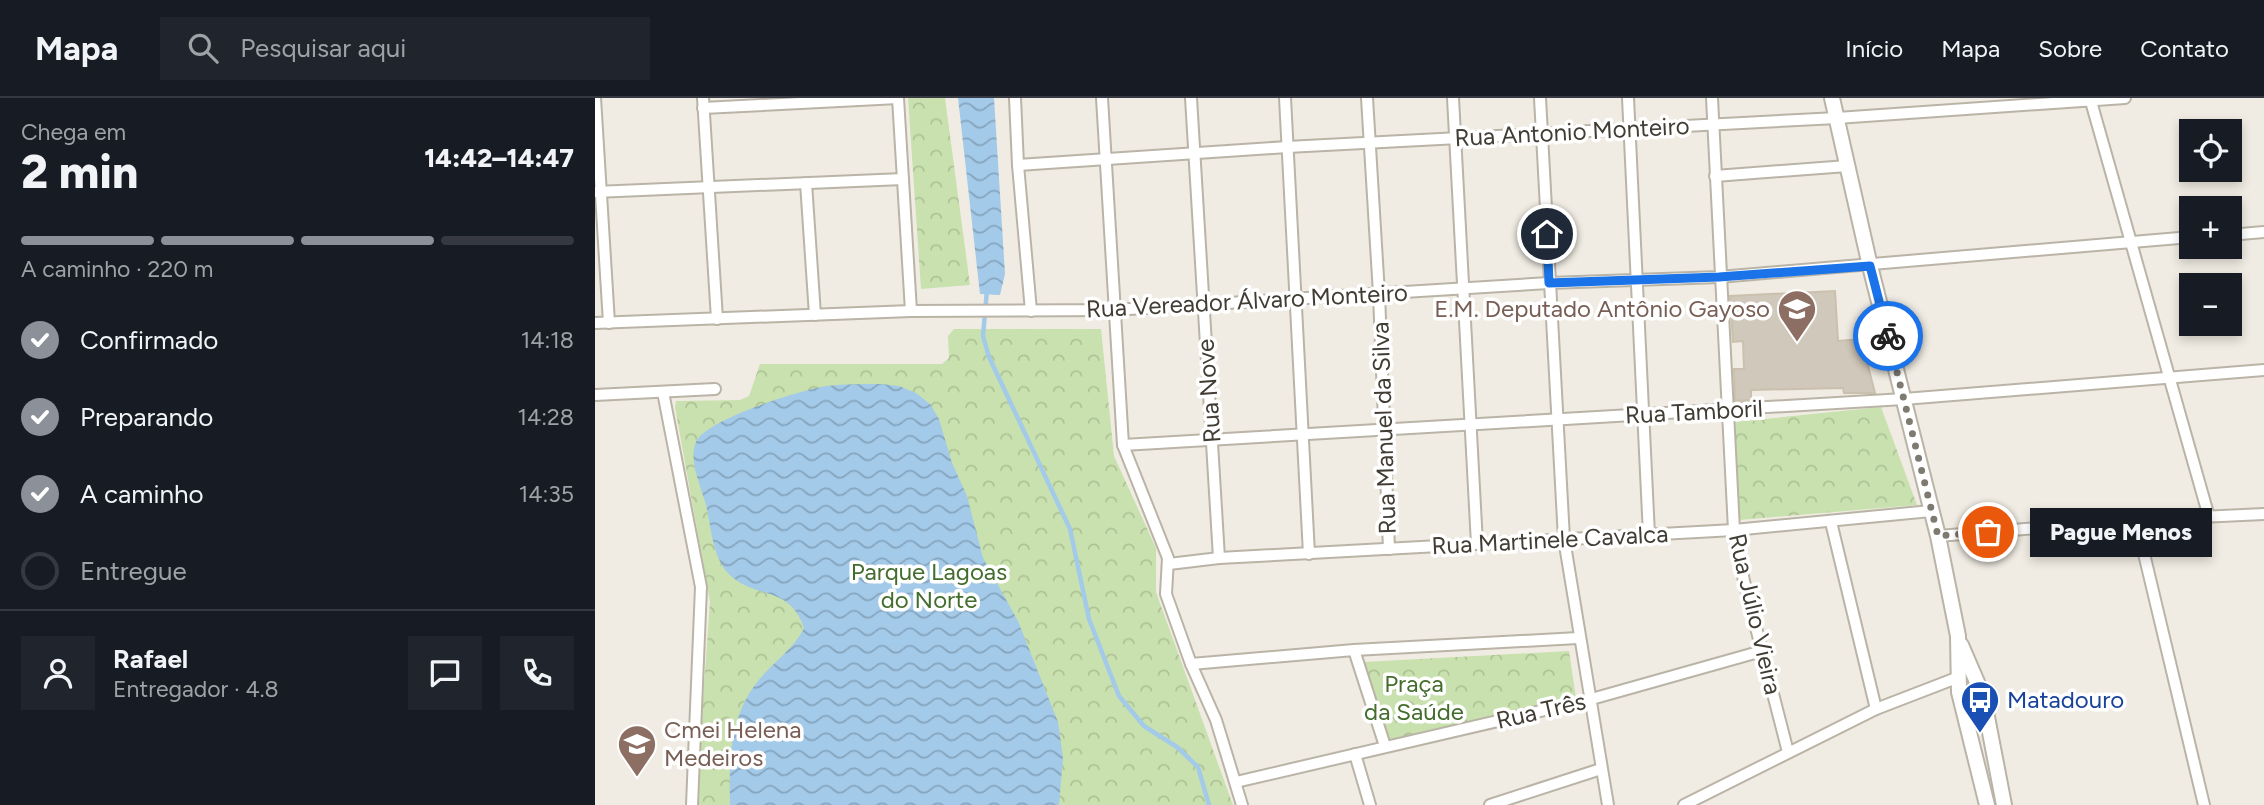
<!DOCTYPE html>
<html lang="pt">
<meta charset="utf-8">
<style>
body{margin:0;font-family:Figtree,sans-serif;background:#20242c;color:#f1f3f6;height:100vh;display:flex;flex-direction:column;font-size:26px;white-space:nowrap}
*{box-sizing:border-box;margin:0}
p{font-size:23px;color:#9ea1a6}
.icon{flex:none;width:38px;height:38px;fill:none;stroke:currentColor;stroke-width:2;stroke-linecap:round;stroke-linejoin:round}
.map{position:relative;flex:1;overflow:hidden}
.sheet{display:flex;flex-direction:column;background:#171b24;width:595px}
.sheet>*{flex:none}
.buttons{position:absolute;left:1584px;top:21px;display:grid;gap:14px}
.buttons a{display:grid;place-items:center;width:63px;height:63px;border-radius:0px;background:#171b24;box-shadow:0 4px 10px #0003;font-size:35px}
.pin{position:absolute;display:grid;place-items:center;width:60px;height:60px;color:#fff;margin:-30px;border:4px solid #fff;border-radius:50%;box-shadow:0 2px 7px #0007}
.courier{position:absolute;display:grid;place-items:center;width:70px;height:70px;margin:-35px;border:5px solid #1a73e8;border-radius:50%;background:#fff;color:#222;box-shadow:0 2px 9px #0007}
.bubble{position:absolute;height:49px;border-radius:0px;background:#171b24;box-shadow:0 4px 10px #0003;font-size:23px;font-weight:800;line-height:49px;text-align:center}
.head em{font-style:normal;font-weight:800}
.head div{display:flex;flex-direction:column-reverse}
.head{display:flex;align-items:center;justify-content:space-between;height:119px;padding:0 21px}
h1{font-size:46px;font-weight:800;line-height:52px}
.bar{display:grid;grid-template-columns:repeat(4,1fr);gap:10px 7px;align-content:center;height:84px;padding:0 21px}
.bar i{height:9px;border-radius:5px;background:#363941}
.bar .active{background:#8c9099}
.bar p{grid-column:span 4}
.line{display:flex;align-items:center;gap:18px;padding:0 21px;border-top:2px solid #363941}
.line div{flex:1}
.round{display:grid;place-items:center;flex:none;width:74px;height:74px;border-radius:0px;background:#20242c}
ol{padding:0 21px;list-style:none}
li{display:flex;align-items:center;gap:21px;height:77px}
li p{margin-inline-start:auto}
li .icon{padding:7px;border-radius:50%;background:#8c9099;color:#fff;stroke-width:4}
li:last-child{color:#9ea1a6}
li i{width:38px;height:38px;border:4px solid #363941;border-radius:50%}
header{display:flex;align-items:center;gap:42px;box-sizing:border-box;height:98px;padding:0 35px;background:#171b24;border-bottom:2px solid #363941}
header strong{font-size:33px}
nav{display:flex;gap:38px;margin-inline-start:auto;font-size:24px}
.search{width:490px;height:63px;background:#20242c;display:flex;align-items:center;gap:18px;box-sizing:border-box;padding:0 24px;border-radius:0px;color:#9ea1a6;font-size:26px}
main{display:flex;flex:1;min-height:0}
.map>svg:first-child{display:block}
</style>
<header>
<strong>Mapa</strong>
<div class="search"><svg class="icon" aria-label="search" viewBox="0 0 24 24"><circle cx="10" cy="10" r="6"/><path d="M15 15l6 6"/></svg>Pesquisar aqui</div>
<nav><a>Início</a><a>Mapa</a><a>Sobre</a><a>Contato</a></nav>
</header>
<main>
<section class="sheet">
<div class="head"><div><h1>2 min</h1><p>Chega em</p></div><em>14:42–14:47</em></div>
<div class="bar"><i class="active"></i><i class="active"></i><i class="active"></i><i></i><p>A caminho · 220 m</p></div>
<ol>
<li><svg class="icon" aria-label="check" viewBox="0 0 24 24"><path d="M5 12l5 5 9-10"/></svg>Confirmado<p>14:18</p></li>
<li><svg class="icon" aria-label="check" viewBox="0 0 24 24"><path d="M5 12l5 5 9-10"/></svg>Preparando<p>14:28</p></li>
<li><svg class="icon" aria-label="check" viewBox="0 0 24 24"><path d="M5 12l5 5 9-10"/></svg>A caminho<p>14:35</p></li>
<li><i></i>Entregue</li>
</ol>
<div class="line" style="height:126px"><a class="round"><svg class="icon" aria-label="person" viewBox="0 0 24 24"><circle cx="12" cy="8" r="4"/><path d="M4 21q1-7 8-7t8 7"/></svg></a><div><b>Rafael</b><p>Entregador · 4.8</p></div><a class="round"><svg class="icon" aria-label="chat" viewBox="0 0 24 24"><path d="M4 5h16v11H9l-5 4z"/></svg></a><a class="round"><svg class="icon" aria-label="phone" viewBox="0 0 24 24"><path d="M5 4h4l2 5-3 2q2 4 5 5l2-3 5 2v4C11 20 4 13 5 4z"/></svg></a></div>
</section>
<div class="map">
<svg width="1669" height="707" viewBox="0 0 1669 707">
<defs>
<pattern id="forest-crowns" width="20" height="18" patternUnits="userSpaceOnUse" patternTransform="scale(1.75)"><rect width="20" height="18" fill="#c9e1ae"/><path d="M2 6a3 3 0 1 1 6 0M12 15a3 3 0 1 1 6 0" fill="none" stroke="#aec296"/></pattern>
<pattern id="water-waves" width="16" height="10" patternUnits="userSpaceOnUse" patternTransform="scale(1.75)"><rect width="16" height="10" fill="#a3cae9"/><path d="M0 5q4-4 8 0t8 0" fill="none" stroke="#86a5be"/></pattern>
</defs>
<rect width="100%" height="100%" fill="#f0ece3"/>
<g fill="url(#forest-crowns)">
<path d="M313,0H350L375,187L326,191Z"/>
<path d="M359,231H506L519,358L561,450V494L638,707H104L105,642L115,504L80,309L81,303L145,302L154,298L165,266H347L354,260L353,238Z"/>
<path d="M1286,309L1322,407L1144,422L1140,324Z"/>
<path d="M974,553L981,600L793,644L769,564Z"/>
</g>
<g fill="url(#water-waves)">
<path d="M363,0H399L410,176L405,197L385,196Z"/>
<path d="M286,286L304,288L321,295L335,306L344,321L357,365L372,398L388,460L423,523L463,624L468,660L464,707H135C134,663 134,619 163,583C178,564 198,552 209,530C194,485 157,503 131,473C117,455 116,428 111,407C106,389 93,361 101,344C110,322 208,291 232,288C250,286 268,286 286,286Z"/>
</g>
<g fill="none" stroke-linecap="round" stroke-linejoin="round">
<path stroke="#a3cae9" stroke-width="4.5" d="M392,192L388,238L394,259L475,431L494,521L524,598L549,628L582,649L603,669L614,707"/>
</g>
<path fill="#d0c8ba" stroke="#cac0ad" stroke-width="2" d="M1240,193L1243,243L1266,241L1280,295H1249L1248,290L1156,292V302L1140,303L1139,271H1149L1148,243L1138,244L1135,198Z"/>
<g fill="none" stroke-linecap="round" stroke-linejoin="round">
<g stroke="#bab4a7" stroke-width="14">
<g id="minor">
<path d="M0,0L14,225"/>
<path d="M108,0L122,221"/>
<path d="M303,0L316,213"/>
<path d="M420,0L423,67L436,213"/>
<path d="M507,0L528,347L573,460L571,496L596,566L621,622L647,707"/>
<path d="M596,0L624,460"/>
<path d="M690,0L714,456"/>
<path d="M772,0L784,196L794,451"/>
<path d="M858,0L882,446"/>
<path d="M945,0L969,441L1013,707"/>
<path d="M1033,0L1054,437"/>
<path d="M1117,0L1139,432L1149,483L1193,654"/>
<path d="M1495,0L1614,419"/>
<path d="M108,10L303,0"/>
<path d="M423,67L692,49L1242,20L1530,0"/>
<path d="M1120,78L1252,68"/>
<path d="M211,85L220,217"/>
<path d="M0,94L308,81"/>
<path d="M1634,137L1669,134"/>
<path d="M0,225L316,213L518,212L954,185L1124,179L1596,139"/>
<path d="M68,294L106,489L97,707"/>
<path d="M0,297L120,291"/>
<path d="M528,347L1309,301L1669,272"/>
<path d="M1541,422L1609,707"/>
<path d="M1236,424L1281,611"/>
<path d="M1343,438L1541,422L1669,416"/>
<path d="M574,466L624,460L1139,432L1336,413"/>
<path d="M759,552L790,648"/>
<path d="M596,566L759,552L983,540"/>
<path d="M760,656L775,707"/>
<path d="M641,684L993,602L1167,553"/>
<path d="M895,707L1006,671"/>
<path d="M1089,707L1281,611L1364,579"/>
</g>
</g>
<g stroke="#bab4a7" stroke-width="18">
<g id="tertiary">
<path d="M1237,0L1275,168L1343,438L1363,538L1364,594L1392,707"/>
<path d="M1366,547L1388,598L1409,707"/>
</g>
</g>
<use href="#minor" stroke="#fff" stroke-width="10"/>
<use href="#tertiary" stroke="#fff" stroke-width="14"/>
</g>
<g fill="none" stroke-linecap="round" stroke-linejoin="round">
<path stroke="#7e7a71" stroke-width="7" stroke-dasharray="0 12.6" d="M1293,238L1343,438L1393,434"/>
<path stroke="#1a73e8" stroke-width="9" d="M952,136L954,185L1124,179L1275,168L1293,238"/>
</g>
<defs>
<g id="school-pin" transform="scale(2.0125)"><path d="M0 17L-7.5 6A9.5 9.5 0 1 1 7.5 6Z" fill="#8d6e63" stroke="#fff"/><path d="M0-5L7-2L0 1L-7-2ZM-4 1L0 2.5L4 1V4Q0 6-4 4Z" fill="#fff"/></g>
<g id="bus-pin" transform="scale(2.0125)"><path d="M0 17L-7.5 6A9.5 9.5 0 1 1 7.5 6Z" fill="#1a4fb4" stroke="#fff"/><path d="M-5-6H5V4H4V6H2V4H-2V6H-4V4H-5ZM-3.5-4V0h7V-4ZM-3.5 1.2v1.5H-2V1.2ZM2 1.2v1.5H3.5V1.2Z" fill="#fff"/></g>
</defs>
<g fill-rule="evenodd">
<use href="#school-pin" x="1202" y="211"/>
<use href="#bus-pin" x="1385" y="602"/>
<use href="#school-pin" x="42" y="646"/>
</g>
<g text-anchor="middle" stroke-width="7" stroke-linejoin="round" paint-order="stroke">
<g font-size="24" fill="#413c34" stroke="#fff">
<text transform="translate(977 34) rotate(-3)" y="8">Rua Antonio Monteiro</text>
<text transform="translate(652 203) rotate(-3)" y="8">Rua Vereador Álvaro Monteiro</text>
<text transform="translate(614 293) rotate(-94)" y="8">Rua Nove</text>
<text transform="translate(1099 314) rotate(-3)" y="8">Rua Tamboril</text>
<text transform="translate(789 330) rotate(-92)" y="8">Rua Manuel da Silva</text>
<text transform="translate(955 442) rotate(-3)" y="8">Rua Martinele Cavalca</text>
<text transform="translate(1160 516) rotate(77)" y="8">Rua Júlio Vieira</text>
<text transform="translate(946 613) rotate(-13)" y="8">Rua Três</text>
</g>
<g font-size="24" fill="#785e54" stroke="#fff" text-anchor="end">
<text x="1175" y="219">E.M. Deputado Antônio Gayoso</text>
<text x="69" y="640" text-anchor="start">Cmei Helena<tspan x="69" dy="28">Medeiros</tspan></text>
</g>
<g font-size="24" fill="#436d2d" stroke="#fff">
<text x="334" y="482">Parque Lagoas<tspan x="334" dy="28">do Norte</tspan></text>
<text x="819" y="594">Praça<tspan x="819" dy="28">da Saúde</tspan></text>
</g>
<g font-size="24" fill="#164399" stroke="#fff" text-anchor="start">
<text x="1412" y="610">Matadouro</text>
</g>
</g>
</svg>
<div class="buttons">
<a><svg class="icon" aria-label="locate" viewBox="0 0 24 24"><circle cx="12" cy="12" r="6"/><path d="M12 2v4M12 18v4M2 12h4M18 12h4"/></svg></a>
<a>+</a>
<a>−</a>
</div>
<div class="pin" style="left:1393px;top:434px;background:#ea580c"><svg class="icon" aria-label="bag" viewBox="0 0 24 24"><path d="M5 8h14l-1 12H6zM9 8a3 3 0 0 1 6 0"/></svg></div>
<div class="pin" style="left:952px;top:136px;background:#1f2937"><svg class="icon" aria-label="home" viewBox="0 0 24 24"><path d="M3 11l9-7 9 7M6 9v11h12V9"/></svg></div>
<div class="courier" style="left:1293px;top:238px"><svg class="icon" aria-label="bike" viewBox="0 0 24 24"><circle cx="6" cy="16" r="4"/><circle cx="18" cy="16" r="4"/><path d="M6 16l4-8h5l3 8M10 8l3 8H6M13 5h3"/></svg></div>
<div class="bubble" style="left:1435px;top:410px;width:182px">Pague Menos</div>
</div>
</main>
